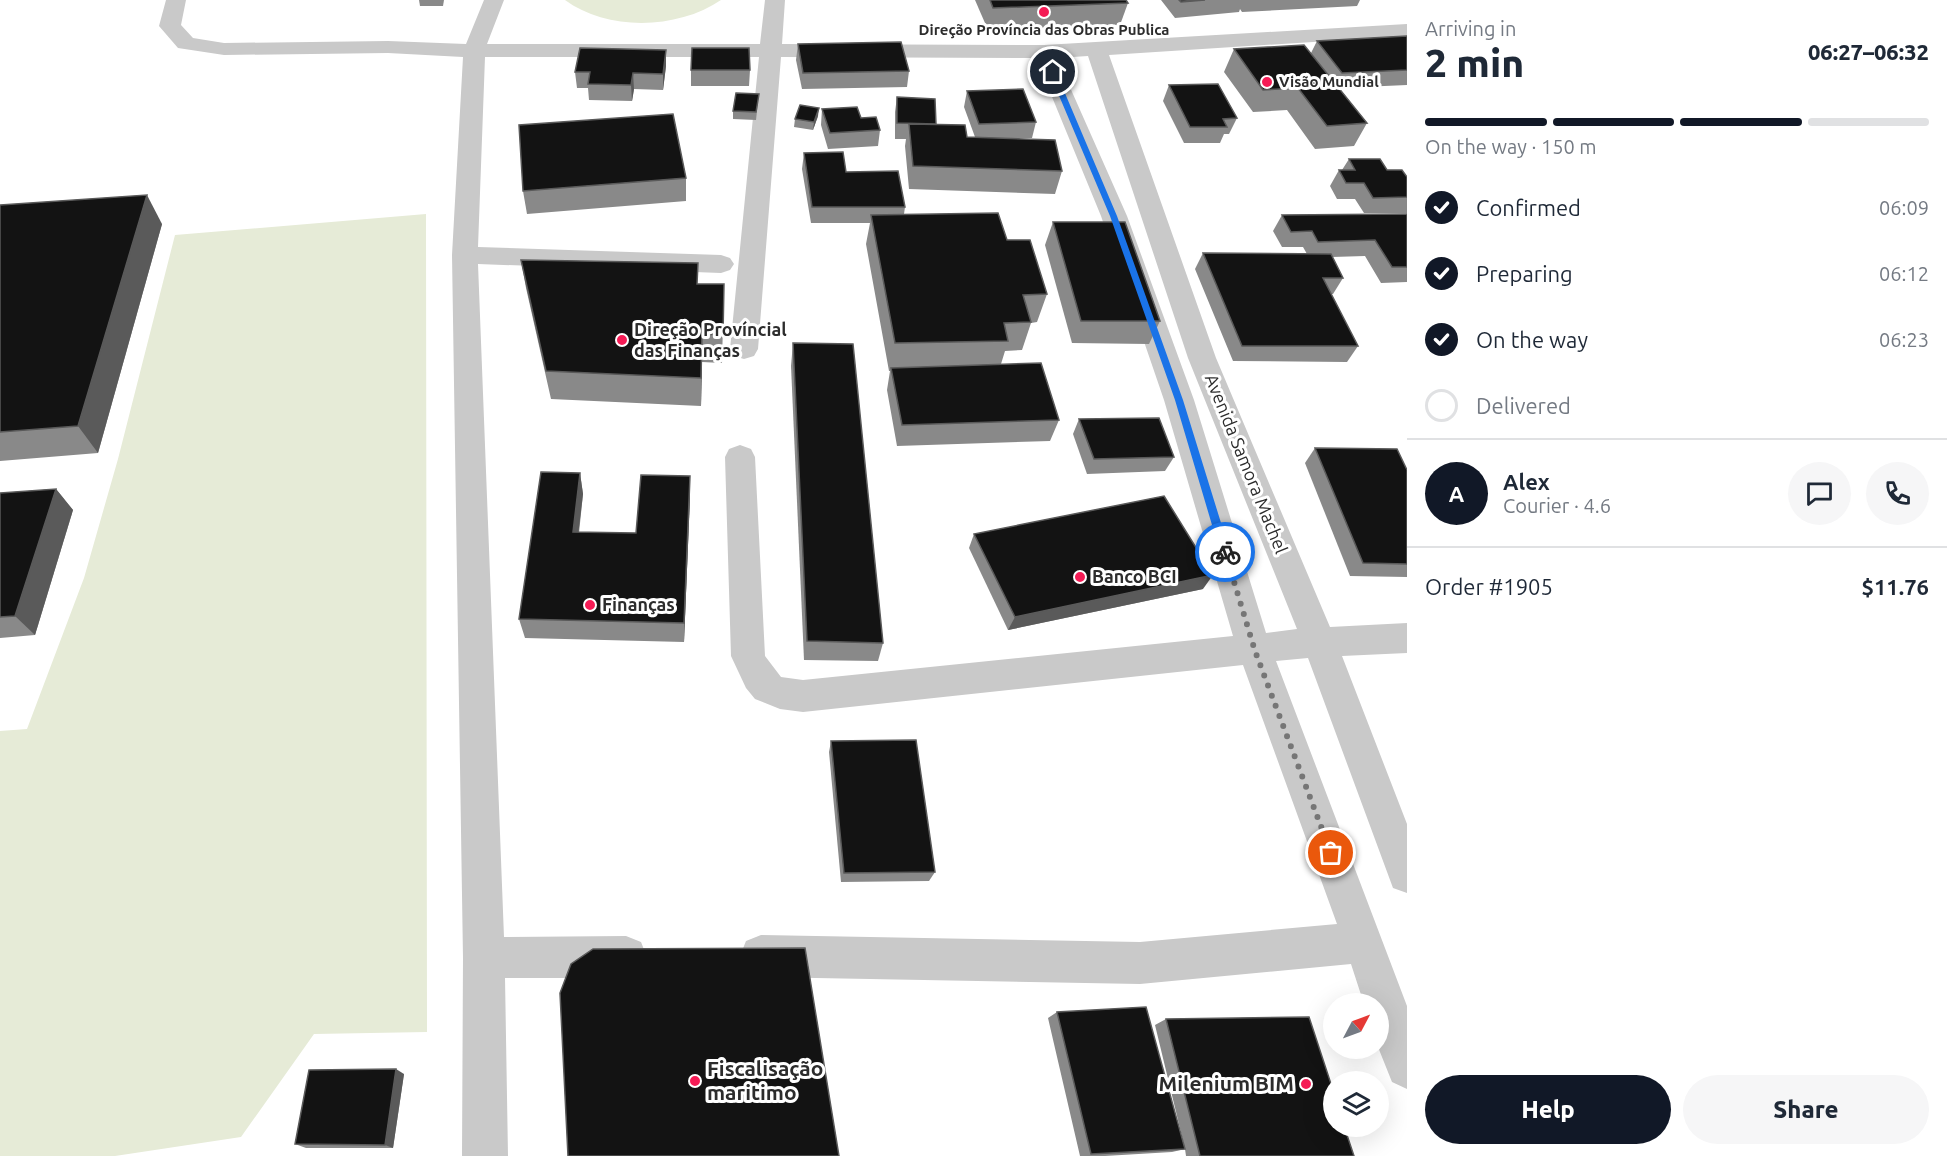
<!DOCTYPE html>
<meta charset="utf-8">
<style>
body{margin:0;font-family:Ubuntu,sans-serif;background:#f6f6f7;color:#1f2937;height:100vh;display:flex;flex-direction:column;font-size:22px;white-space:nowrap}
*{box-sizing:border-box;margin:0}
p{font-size:20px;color:#747a83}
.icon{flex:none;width:33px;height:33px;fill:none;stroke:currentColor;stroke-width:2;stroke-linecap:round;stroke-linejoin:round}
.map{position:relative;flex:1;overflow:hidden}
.side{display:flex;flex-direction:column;background:#fff;width:540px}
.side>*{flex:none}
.needle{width:39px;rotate:49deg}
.fabs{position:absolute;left:1323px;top:993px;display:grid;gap:12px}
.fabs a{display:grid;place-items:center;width:66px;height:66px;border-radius:50%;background:#fff;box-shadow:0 6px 24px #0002;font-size:30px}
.pin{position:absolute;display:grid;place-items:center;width:51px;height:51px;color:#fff;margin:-26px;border:3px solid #fff;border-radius:50%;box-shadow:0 2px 6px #0007}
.courier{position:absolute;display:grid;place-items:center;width:60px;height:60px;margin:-30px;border:4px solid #1a73e8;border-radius:50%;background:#fff;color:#222;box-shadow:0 2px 8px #0007}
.summary em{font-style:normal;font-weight:800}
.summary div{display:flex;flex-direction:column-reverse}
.summary{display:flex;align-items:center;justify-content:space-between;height:102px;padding:0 18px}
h1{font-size:39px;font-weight:800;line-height:45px}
.bar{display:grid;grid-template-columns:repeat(4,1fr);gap:9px 6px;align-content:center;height:72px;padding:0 18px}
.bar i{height:8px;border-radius:4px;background:#e0e1e3}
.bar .current{background:#111827}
.bar p{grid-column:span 4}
.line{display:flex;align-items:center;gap:15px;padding:0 18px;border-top:2px solid #e0e1e3}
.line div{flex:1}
.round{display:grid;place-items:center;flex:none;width:63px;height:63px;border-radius:32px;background:#f6f6f7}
ol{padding:0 18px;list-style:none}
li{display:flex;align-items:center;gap:18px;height:66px}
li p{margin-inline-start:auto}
li .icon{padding:6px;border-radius:50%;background:#111827;color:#fff;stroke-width:4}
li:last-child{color:#747a83}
li i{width:33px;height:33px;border:3px solid #e0e1e3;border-radius:50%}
.cta{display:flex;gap:12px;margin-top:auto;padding:12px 18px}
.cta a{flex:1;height:69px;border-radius:36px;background:#111827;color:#fff;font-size:24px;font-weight:800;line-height:69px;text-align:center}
.cta a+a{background:#f6f6f7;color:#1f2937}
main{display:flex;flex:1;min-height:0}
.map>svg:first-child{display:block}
</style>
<main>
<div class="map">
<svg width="1407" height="1156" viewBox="0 0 1407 1156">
<rect width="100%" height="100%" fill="#fff"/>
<g fill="#e6ebd7">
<path d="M565,0H721C677,30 607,31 565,0Z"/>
<path d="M426,214L427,1032L314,1034L241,1137L115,1156H0V731L27,729L84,578L118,459L175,235Z"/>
</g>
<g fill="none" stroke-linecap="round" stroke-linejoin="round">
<path fill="#c9c9c9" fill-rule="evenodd" d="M166,0H186L181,25L193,38L224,43L388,41L466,44L484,0H504L487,44H760L765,0H785L782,44L1044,45L1407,24V36L1109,55L1216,358L1330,627L1407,623V653L1342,656L1407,824V893L1393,888L1308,658L1276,661L1407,1006V1089L1392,1082L1378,1047V1004H1364L1351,964L1140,984L761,977L746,971L740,956L746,941L761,935L1140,942L1337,924L1243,665L803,712L780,709L755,699L746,688L731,656L725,457L729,449L740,445L751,449L755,457L765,656L781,677L803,680L1233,636L1164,400L1101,216L1036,58L781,57L758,349L754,356L744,359L734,356L730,349L759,57H485L478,247L721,255L730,258L734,264L730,270L721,273L478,264L504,937L626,936L641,942L647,957L641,972L626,978H505L508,1156H462L463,958L452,255L463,57L388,53L224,55L178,48L159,26ZM1088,56L1188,358L1297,629L1266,633L1194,400L1127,216L1057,58Z"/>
</g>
<g fill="#898989">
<path d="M419,0H444L443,6H420Z"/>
<path d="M975,0H1126L1128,3L1120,25L988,30Z"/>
<path d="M1161,0H1360L1357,6L1242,12L1240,9L1239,12L1175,18Z"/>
<path d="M1407,36V85L1339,88L1367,123L1354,146L1315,149L1287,110L1253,112L1224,72L1234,49L1311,53L1317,41Z"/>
<path d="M798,44L909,71L907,87L802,89L796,60Z"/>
<path d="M666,50V66L663,90L634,89L632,101L589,100L588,88H577L575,72Z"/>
<path d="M691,70H750L749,86H691Z"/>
<path d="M1169,85L1237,118L1229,134H1224L1220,143H1184L1163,101Z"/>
<path d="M967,91L1036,122L1032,138H1019L1062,171L1055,194L909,189L905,146L906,139H895V112L897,97L936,124L967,137H975L964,107Z"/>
<path d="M758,102L756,120L733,119V111Z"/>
<path d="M822,109L861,118L880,130L878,146L828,149L821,125Z"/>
<path d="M818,116L813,130L794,127L795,119Z"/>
<path d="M804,153L846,172L905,207L904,214L1007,240L1047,294L1037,322L1031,323L1022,350L1005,351L1001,364L1059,420L1050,441L897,446L887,390L890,371H889L866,244L870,223H811L802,169Z"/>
<path d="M1349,159L1387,170L1407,177V213H1364L1355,199H1337L1330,186L1339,170H1342Z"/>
<path d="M686,178V201L527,214L523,191Z"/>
<path d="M0,205L162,224L98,453L0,461Z"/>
<path d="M1407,214V282L1381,283L1365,256L1332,257L1343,278L1333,294H1331L1358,346L1347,362L1233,361L1195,269L1203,253L1307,254L1303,247H1282L1273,231L1282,215Z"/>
<path d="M1053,222L1160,321L1149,344L1072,343L1045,245Z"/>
<path d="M521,260L698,284H724L722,363L702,362L701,406L551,399L526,288Z"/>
<path d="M793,343L883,643L878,661L804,660L791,366Z"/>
<path d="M1079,419L1174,457L1165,471L1087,474L1073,434Z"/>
<path d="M1315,448L1407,470V577L1350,576L1305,463Z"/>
<path d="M580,473L583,494L579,533H636L690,497L684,642L525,638L519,619Z"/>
<path d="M56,489L73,510L35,635L0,638V493Z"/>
<path d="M974,534L1203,589L1008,630L969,548Z"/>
<path d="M831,741L935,872L929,881L841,882L829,752Z"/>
<path d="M1057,1012L1184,1145L1155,1025L1166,1019L1354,1156H1186L1185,1149L1172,1152L1105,1156H1080L1048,1018Z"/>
<path d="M404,1074L393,1148H306L295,1144Z"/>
</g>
<g fill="#5a5a5a">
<path d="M666,50V66L663,90V74Z"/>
<path d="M633,73L634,89L632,101L631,85Z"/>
<path d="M819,108L818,116L813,130L814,122Z"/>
<path d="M147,195L162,224L98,453L78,426Z"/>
<path d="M702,334V362L701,406V378Z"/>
<path d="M580,473L583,494L576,553L573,532Z"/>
<path d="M690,476V497L684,642V623Z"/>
<path d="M56,489L73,510L35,635L15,616Z"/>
<path d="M1213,575L1203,589L1008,630L1015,617Z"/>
<path d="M396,1069L404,1074L393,1148L385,1145Z"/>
</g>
<g fill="#131313" stroke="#5a5a5a" stroke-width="1.5">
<path d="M990,0H1126L1128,3L993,8Z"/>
<path d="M1179,0H1205L1181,2Z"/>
<path d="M1407,36V70L1342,73L1317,41Z"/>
<path d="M901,42L909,71L803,73L798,44Z"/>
<path d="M1304,45L1367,123L1327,126L1298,88L1263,90L1234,49Z"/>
<path d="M580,48L666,50L663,74L633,73L631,85L588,84L590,72H575Z"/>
<path d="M692,48H749L750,70H691Z"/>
<path d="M1218,84L1237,118L1223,119L1227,127H1190L1169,85Z"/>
<path d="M1023,89L1036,122L979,124L967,91Z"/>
<path d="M736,93L759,94L756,112L733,111Z"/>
<path d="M897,97L935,99L936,124L897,123Z"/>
<path d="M800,105L819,108L814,122L795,119Z"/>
<path d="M857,107L861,118L876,117L880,130L830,133L822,109Z"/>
<path d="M673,114L686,178L523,191L519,125Z"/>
<path d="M909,124L965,125L967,137L1055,140L1062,171L913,166Z"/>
<path d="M843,152L846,172L898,171L905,207H812L804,153Z"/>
<path d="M1349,159H1380L1387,170H1402L1407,177V197L1373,198L1364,183H1346L1339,170H1355Z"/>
<path d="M147,195L78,426L0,432V205Z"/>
<path d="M998,213L1007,240H1030L1047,294L1023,295L1031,322L1004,323L1008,341L895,343L871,215Z"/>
<path d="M1407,214V267H1392L1375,240L1318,242L1312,231L1291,232L1282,215Z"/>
<path d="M1053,222H1125L1160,321H1081Z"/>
<path d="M1203,253L1331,254L1343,278H1323L1358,346H1242Z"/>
<path d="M521,260L698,263L697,284H724L723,335L702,334L701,378L546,371Z"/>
<path d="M793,343L853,344L883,643L807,641Z"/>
<path d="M1041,363L1059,420L902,425L891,368Z"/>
<path d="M1159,418L1174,457L1094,459L1079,419Z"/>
<path d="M1315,448L1397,449L1407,470V564L1363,563Z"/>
<path d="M541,472L580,473L573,532L636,533L641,475L690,476L684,623L519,619Z"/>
<path d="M56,489L15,616L0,617V493Z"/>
<path d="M1164,496L1213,575L1015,617L974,534Z"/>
<path d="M916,740L935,872L844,873L831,741Z"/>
<path d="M805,948L839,1156H568L560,993L571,964L593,949Z"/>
<path d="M1146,1007L1185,1149L1091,1154L1057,1012Z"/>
<path d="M1309,1017L1334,1093V1126H1344L1354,1156H1200L1166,1019Z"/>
<path d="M396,1069L385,1145L295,1144L309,1070Z"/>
</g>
<path fill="#1a73e8" d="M1053,70L1056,72L1117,216L1183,400L1230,552L1228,555L1225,556L1220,552L1175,400L1110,216L1049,72Z"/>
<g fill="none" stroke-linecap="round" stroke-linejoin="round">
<path stroke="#767676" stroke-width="6" stroke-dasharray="0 10.8" d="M1225,552L1255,651L1331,853"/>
</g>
<g fill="#f51b55" stroke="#fff" stroke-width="2">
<circle cx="1044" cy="12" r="6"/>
<circle cx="1267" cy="82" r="6"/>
<circle cx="622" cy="340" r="6"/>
<circle cx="1080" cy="577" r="6"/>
<circle cx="590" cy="605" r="6"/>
<circle cx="695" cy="1081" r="6"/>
<circle cx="1306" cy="1084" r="6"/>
</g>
<g text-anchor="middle" stroke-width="6" stroke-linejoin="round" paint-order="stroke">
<g font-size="15" font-weight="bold" fill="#2c2c2c" stroke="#fff">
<text x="1044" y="35">Direção Província das Obras Publica</text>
<text x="1279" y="87" text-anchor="start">Visão Mundial</text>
</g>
<g font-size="18" font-weight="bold" fill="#2c2c2c" stroke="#fff" text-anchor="start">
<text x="634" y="336">Direção Províncial<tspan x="634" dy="21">das Finanças</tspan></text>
<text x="1092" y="583">Banco BCI</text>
<text x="602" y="611">Finanças</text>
</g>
<g font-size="18" fill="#2c2c2c" stroke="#fff">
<text transform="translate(1246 464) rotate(68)" y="6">Avenida Samora Machel</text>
</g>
<g font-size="21" font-weight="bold" fill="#2c2c2c" stroke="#fff" text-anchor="start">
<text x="707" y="1076">Fiscalisação<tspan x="707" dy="24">maritimo</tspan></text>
<text x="1294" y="1091" text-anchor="end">Milenium BIM</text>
</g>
</g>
</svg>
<div class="fabs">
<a><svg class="needle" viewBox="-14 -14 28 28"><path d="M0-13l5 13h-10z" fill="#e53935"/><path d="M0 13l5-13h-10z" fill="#747a83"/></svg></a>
<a><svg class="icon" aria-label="layers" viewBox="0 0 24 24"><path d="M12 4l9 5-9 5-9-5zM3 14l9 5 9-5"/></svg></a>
</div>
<div class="pin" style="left:1331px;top:853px;background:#ea580c"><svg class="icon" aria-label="bag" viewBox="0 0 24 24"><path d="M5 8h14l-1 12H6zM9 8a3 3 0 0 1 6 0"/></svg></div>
<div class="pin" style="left:1053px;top:72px;background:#1f2937"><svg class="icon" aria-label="home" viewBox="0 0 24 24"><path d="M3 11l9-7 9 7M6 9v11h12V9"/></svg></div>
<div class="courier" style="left:1225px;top:552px"><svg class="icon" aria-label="bike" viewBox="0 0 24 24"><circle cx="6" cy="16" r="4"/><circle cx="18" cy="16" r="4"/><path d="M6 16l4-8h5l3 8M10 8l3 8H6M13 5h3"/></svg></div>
</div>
<section class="side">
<div class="summary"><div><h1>2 min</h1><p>Arriving in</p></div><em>06:27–06:32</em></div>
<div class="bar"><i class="current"></i><i class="current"></i><i class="current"></i><i></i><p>On the way · 150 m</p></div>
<ol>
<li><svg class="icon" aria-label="check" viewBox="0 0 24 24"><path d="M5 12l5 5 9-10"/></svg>Confirmed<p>06:09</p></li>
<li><svg class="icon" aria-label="check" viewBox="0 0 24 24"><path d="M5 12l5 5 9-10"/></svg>Preparing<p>06:12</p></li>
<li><svg class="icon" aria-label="check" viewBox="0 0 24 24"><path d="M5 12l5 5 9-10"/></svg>On the way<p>06:23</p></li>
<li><i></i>Delivered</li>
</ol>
<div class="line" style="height:108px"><b class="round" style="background:#111827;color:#fff">A</b><div><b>Alex</b><p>Courier · 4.6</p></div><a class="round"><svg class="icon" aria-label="chat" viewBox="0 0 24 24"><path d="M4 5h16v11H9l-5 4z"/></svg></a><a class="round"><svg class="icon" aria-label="phone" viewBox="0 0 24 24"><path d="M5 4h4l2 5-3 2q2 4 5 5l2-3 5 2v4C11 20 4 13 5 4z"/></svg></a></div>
<div class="line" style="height:78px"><div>Order #1905</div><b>$11.76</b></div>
<div class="cta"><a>Help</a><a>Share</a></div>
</section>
</main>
